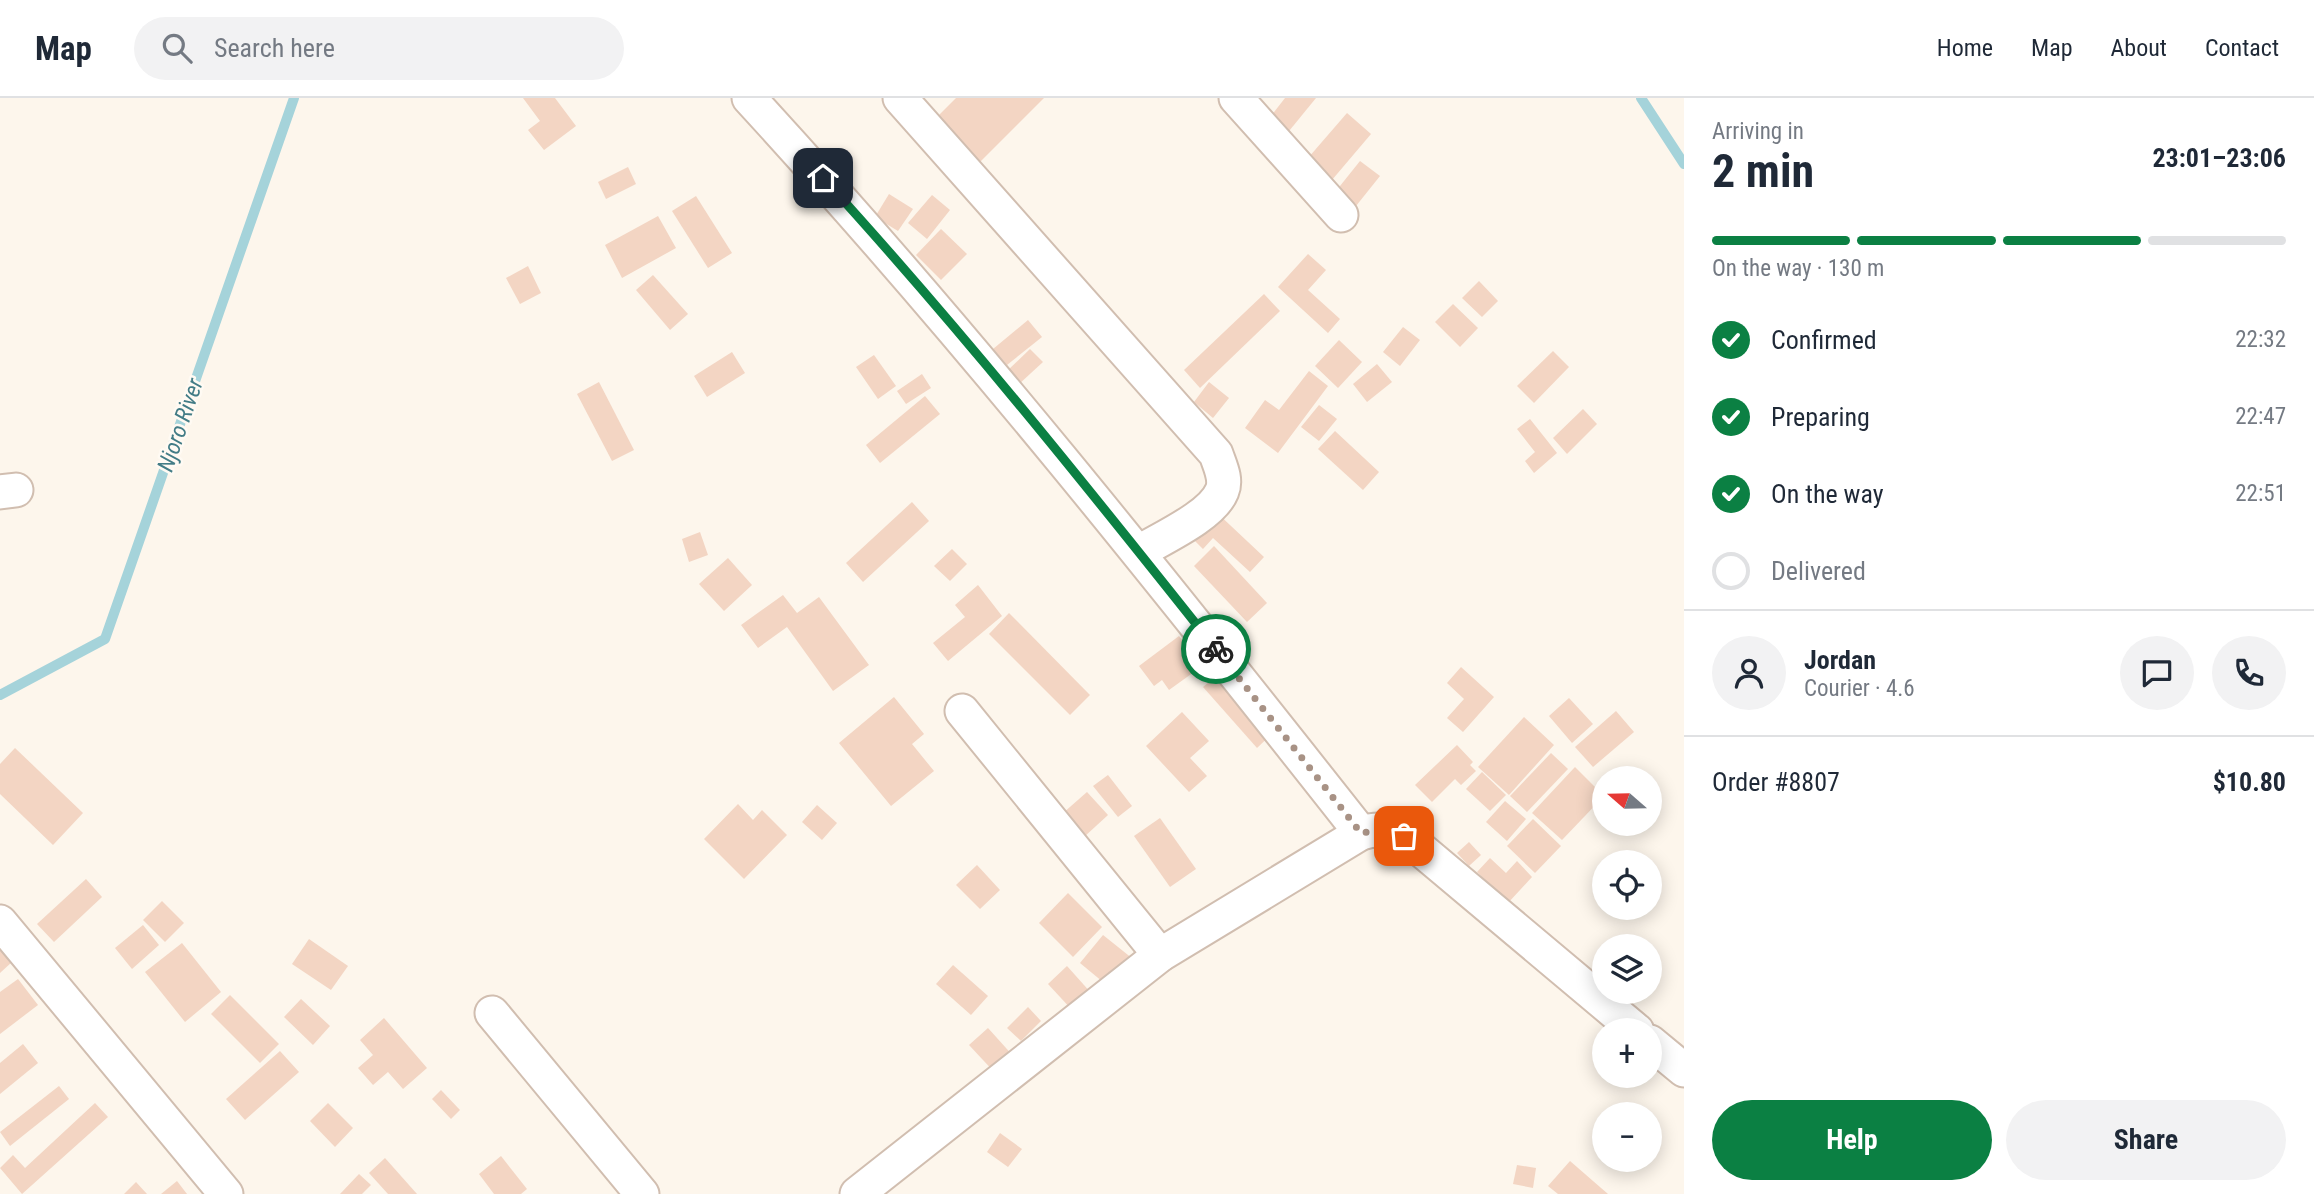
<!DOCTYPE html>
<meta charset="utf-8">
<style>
body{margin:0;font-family:"Roboto Condensed",sans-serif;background:#f2f2f3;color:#1f2937;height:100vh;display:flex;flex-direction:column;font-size:26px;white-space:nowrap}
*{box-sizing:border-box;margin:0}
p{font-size:23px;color:#747a83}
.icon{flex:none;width:38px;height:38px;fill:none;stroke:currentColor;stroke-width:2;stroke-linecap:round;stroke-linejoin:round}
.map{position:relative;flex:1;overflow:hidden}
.sheet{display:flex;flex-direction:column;background:#fff;width:630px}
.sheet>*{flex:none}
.needle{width:46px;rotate:290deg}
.controls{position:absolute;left:1592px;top:668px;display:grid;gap:14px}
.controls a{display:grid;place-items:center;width:70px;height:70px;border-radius:50%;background:#fff;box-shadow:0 4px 18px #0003;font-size:35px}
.pin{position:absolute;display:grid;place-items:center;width:60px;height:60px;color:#fff;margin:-30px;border-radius:14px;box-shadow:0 4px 10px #0006}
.courier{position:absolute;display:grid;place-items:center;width:70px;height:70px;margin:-35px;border:5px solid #0b8043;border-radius:50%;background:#fff;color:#222;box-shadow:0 2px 9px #0007}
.overview em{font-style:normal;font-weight:700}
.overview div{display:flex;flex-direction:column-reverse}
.overview{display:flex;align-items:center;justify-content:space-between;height:119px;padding:0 28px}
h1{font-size:46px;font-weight:700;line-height:52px}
.bar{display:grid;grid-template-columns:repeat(4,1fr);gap:10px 7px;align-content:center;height:84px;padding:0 28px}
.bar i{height:9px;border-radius:5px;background:#e0e1e3}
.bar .on{background:#0b8043}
.bar p{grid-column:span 4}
.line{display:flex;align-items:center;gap:18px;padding:0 28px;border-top:2px solid #e0e1e3}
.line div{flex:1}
.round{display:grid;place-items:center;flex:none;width:74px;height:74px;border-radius:37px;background:#f2f2f3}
ol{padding:0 28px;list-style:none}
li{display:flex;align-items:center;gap:21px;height:77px}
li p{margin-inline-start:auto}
li .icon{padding:7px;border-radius:50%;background:#0b8043;color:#fff;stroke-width:4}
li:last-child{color:#747a83}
li i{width:38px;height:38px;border:4px solid #e0e1e3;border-radius:50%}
.button{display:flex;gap:14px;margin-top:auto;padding:14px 28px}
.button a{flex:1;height:80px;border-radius:42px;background:#0b8043;color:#fff;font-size:28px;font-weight:700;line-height:80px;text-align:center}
.button a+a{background:#f2f2f3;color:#1f2937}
header{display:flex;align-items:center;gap:42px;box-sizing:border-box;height:98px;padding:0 35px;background:#fff;border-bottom:2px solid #e0e1e3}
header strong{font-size:33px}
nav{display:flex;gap:38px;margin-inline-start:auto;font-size:24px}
.search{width:490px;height:63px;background:#f2f2f3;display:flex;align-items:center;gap:18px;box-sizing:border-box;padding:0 24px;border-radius:38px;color:#747a83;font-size:26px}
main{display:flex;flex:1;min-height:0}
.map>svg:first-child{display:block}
</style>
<header>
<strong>Map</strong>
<div class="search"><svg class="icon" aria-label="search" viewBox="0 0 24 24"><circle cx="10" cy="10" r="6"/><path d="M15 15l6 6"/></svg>Search here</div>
<nav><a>Home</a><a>Map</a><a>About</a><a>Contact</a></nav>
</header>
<main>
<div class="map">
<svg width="1684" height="1096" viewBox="0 0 1684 1096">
<rect width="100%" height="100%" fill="#fdf6ec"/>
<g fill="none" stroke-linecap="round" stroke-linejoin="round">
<g stroke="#a5d3da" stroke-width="10">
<path d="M1641,0L1684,66"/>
<path d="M0,597L105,541L294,0"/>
</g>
</g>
<g fill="#f3d5c3">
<path d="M523,0H555L576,28L544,52L528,32L540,23Z"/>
<path d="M956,0H1044L976,68L933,23Z"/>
<path d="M1285,0H1316L1285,38L1267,23Z"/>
<path d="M1347,15L1371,36L1326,89L1302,67Z"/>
<path d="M1360,63L1380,78L1356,108L1336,93Z"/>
<path d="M628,69L636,86L606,101L598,84Z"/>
<path d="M889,96L913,111L898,133L875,119Z"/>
<path d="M932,97L950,112L927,141L908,125Z"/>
<path d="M696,98L732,155L708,170L672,113Z"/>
<path d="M658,118L676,150L622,180L605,147Z"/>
<path d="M941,131L967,156L941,182L916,157Z"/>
<path d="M1308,156L1326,172L1308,192L1340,221L1328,235L1278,189Z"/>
<path d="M528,168L541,195L520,206L506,180Z"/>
<path d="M653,177L688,216L670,232L636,192Z"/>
<path d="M1479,183L1498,203L1482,219L1462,200Z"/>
<path d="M1264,196L1280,213L1200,290L1184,272Z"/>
<path d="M1453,206L1478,230L1460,249L1435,224Z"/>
<path d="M1028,222L1042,239L1007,267L993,251Z"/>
<path d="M1403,229L1420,242L1400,268L1383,254Z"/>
<path d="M1339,242L1362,264L1338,290L1315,268Z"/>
<path d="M1030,251L1043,264L1018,287L1006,274Z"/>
<path d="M1553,253L1569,269L1534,305L1517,288Z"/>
<path d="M732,254L745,275L707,299L694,278Z"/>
<path d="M874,257L896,288L878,301L856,269Z"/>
<path d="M1377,266L1392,284L1367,304L1353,286Z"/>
<path d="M1309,273L1328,288L1278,355L1245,330L1265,302L1279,312Z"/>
<path d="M922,276L931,290L906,306L897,293Z"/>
<path d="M599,284L634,352L612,363L577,296Z"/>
<path d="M1209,284L1229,300L1213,320L1194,304Z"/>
<path d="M925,298L940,316L880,365L866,347Z"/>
<path d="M1319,307L1337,321L1319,343L1301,329Z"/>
<path d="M1583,311L1597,326L1567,356L1553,340Z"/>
<path d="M1530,321L1557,355L1534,375L1525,363L1535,354L1517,331Z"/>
<path d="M1335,333L1379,374L1363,392L1318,351Z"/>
<path d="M912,404L929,423L863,484L846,465Z"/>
<path d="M1214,412L1264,459L1250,474L1213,440L1203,451L1190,438Z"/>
<path d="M700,434L708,457L689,464L682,441Z"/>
<path d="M1214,448L1267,505L1247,524L1194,468Z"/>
<path d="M952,451L967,466L950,483L934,468Z"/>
<path d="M728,460L752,487L724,513L699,486Z"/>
<path d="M978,487L1002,518L948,563L933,545L965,519L955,507Z"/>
<path d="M783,497L797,515L819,499L869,567L833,593L787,529L758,550L741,527Z"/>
<path d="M1009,515L1090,597L1070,617L989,536Z"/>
<path d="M1179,538L1193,556L1185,562L1194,574L1169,592L1162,582L1154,588L1139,568Z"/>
<path d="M1461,569L1494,599L1463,634L1447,620L1464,601L1447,585Z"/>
<path d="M1223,572L1276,632L1257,650L1203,589Z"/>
<path d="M894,599L924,636L912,646L934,673L891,708L839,645Z"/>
<path d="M1569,600L1593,626L1572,645L1549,618Z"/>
<path d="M1616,613L1634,634L1593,669L1575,649Z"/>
<path d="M1182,614L1209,643L1190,660L1207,678L1189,694L1146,648Z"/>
<path d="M1524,619L1554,647L1509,697L1478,669Z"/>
<path d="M1457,647L1473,664L1470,667L1476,673L1461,687L1455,681L1432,704L1415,687Z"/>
<path d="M15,650L83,715L53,747L0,696V666Z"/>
<path d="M1551,655L1568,671L1527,714L1510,698Z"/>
<path d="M1575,669L1604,698L1562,742L1532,715Z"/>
<path d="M1482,674L1506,697L1490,713L1466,691Z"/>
<path d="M1108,677L1132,708L1118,719L1093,688Z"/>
<path d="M1087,694L1108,717L1084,739L1062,716Z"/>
<path d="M1505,703L1526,721L1507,743L1486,724Z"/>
<path d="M738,706L753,722L762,712L787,737L744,781L704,741Z"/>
<path d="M817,707L837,725L822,742L802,724Z"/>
<path d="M1160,720L1196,771L1170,789L1134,738Z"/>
<path d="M1533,721L1561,748L1535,775L1507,748Z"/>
<path d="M1469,744L1481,757L1469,768L1457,755Z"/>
<path d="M1490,760L1506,775L1517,763L1532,779L1508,805L1477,774Z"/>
<path d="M977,767L1000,792L980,811L956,787Z"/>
<path d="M86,781L102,799L54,844L37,826Z"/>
<path d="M1068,795L1102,829L1073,859L1039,825Z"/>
<path d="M162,803L184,825L165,844L143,822Z"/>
<path d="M143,827L159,847L132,871L115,850Z"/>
<path d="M1103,837L1133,861L1109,889L1080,865Z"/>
<path d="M309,841L348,868L331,892L292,866Z"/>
<path d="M182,845L221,894L185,924L145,874Z"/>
<path d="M0,849L12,864L0,875Z"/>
<path d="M953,867L988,898L971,917L936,886Z"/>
<path d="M1067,868L1092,896L1073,913L1048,886Z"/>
<path d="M18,881L38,907L0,936V894Z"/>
<path d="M230,897L279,946L260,965L211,916Z"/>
<path d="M301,901L330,928L313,947L284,919Z"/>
<path d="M1028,909L1041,923L1021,943L1007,930Z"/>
<path d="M384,920L427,970L403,991L388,974L373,987L358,970L373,957L360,942Z"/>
<path d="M988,930L1015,960L997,977L969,947Z"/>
<path d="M23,946L38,965L0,996V965Z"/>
<path d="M280,953L299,974L245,1022L226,1001Z"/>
<path d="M59,988L69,1001L10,1048L0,1034Z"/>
<path d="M441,992L460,1012L451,1021L432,1001Z"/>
<path d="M95,1005L108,1019L22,1096L0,1070L13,1057L25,1070Z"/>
<path d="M328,1005L353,1030L335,1049L310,1023Z"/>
<path d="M1000,1035L1022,1051L1008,1069L987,1054Z"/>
<path d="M501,1058L527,1091L521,1096H494L479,1076Z"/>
<path d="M385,1060L417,1096H388L369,1075Z"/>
<path d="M1570,1063L1608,1096H1558L1548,1088Z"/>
<path d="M1517,1067L1536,1070L1533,1090L1513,1086Z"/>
<path d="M359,1076L371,1087L362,1096H340Z"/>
<path d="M177,1083L187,1096H161Z"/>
<path d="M136,1084L147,1096H124Z"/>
</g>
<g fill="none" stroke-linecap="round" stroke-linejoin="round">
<g stroke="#d1beb0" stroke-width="37">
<g id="street">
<path d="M749,0C965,235 1163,484 1361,735"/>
<path d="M900,0L1216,356C1220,368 1227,381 1222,393C1212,418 1162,440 1139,454"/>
<path d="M1236,0L1341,117"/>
<path d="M0,394L16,392"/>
<path d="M962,613L1160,857"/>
<path d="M0,824L226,1096"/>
<path d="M492,915L642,1096"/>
<path d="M1650,944L1684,972"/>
<path d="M857,1096L1160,857L1361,735C1380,729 1396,732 1412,744L1637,933"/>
</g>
</g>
<use href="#street" stroke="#fff" stroke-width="33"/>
</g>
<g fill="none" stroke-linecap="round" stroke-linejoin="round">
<path stroke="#a89285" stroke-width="7" stroke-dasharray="0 12.6" d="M1216,551L1361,735L1383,732L1404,738"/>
<path stroke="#0b8043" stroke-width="9" d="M823,80C961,231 1089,391 1216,551"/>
</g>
<g text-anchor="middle" stroke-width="5" stroke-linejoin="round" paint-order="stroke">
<g font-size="23" font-style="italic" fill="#437c86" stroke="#fffaf3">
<text transform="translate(180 327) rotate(-71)" y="8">Njoro River</text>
</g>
</g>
</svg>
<div class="controls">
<a><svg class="needle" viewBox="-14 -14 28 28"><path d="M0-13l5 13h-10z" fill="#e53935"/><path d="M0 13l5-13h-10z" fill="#747a83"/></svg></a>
<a><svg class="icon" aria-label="locate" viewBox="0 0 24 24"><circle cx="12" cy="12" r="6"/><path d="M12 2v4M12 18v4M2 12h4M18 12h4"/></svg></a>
<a><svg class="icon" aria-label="layers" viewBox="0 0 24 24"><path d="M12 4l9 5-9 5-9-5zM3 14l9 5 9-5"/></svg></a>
<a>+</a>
<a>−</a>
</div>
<div class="pin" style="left:1404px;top:738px;background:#ea580c"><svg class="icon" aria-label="bag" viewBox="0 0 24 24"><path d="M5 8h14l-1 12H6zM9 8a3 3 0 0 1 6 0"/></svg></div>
<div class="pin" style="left:823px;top:80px;background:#1f2937"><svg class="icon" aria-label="home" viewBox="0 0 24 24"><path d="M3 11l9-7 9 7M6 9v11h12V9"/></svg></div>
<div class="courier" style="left:1216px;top:551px"><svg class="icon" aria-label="bike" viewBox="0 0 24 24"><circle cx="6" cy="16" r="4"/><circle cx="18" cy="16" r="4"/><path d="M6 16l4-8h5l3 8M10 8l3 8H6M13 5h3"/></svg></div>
</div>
<section class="sheet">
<div class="overview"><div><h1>2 min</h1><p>Arriving in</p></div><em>23:01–23:06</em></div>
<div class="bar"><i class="on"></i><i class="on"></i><i class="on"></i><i></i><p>On the way · 130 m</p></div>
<ol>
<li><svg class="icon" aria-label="check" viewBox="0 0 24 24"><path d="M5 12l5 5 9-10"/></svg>Confirmed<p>22:32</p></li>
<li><svg class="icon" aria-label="check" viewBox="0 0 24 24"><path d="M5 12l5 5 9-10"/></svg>Preparing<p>22:47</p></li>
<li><svg class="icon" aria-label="check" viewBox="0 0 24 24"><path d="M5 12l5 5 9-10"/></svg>On the way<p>22:51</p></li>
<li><i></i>Delivered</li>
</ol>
<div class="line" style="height:126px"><a class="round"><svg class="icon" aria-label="person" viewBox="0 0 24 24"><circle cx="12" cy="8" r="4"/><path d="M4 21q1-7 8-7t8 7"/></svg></a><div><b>Jordan</b><p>Courier · 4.6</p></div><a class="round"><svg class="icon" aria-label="chat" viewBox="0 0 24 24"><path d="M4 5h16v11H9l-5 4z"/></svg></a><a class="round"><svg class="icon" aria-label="phone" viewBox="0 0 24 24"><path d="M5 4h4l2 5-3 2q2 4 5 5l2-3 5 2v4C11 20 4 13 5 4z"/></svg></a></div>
<div class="line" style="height:91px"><div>Order #8807</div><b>$10.80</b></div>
<div class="button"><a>Help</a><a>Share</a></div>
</section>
</main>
